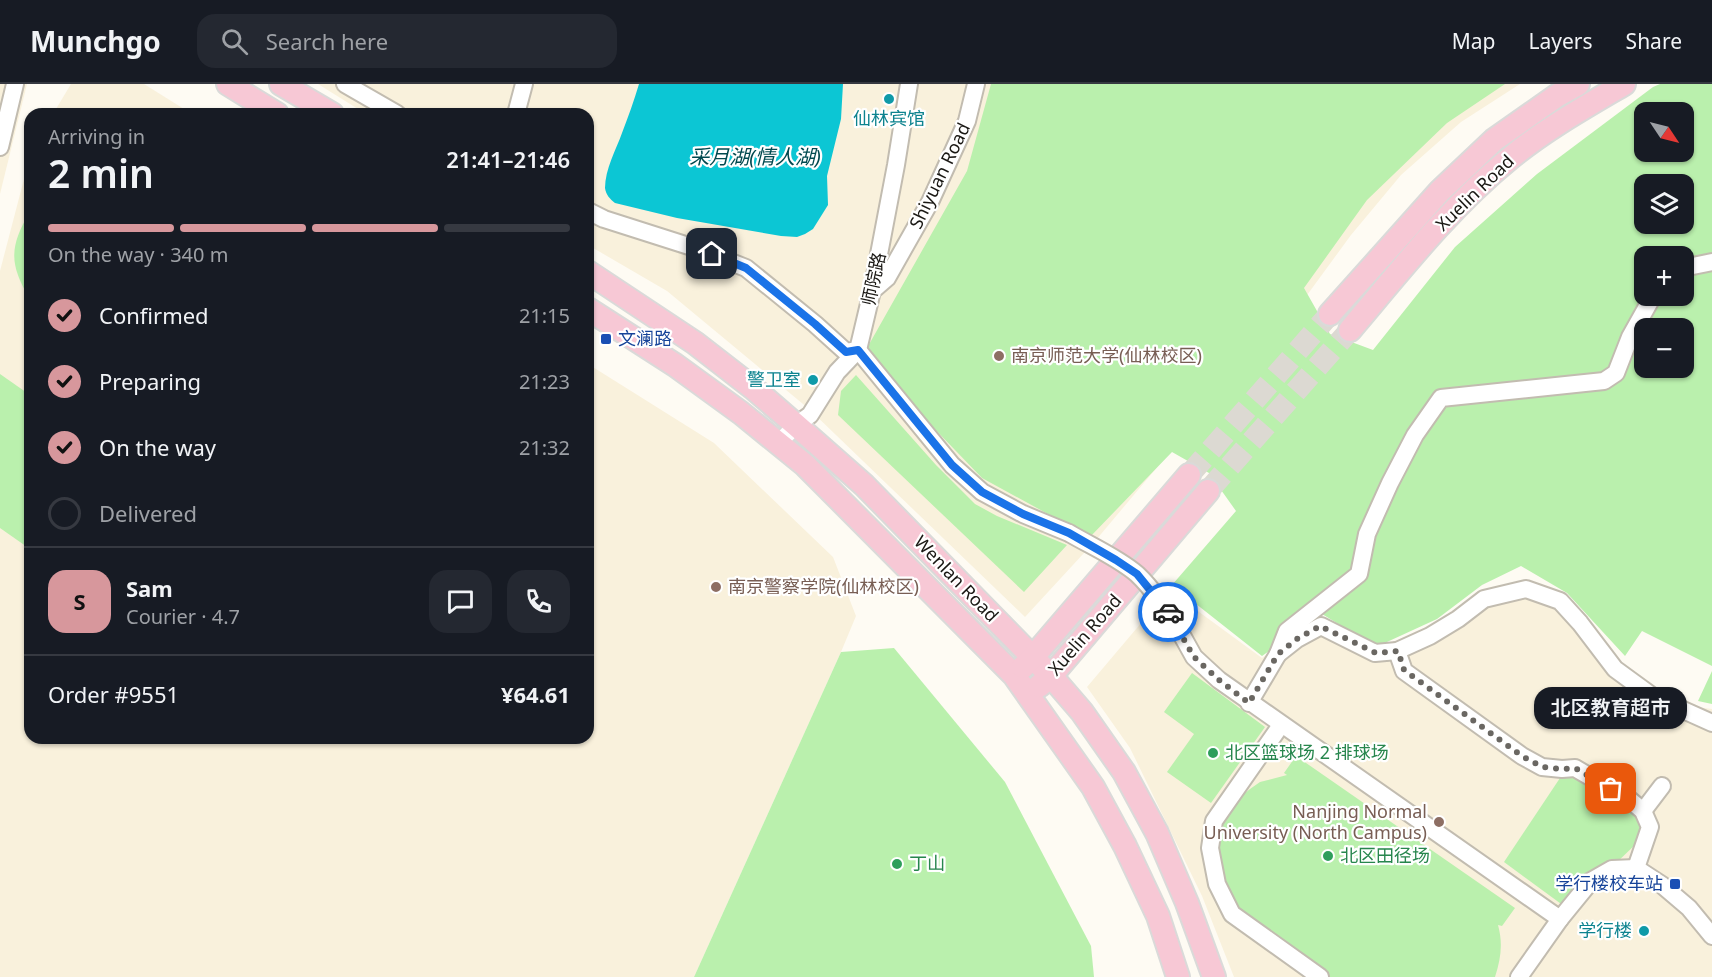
<!DOCTYPE html>
<meta charset="utf-8">
<style>
body{margin:0;font-family:"Noto Sans","Noto Sans SC",sans-serif;background:#242831;color:#f1f3f6;height:100vh;display:flex;flex-direction:column;font-size:22px;white-space:nowrap}
*{box-sizing:border-box;margin:0}
p{font-size:20px;color:#9ea1a6}
.icon{flex:none;width:33px;height:33px;fill:none;stroke:currentColor;stroke-width:2;stroke-linecap:round;stroke-linejoin:round}
.map{position:relative;flex:1;overflow:hidden}
.details{position:absolute;left:24px;top:24px;width:570px;height:636px;display:flex;flex-direction:column;background:#171b24;border-radius:18px;box-shadow:0 2px 4px #0004}
.details>*{flex:none}
.needle{width:39px;rotate:125deg}
.fabs{position:absolute;left:1634px;top:18px;display:grid;gap:12px}
.fabs a{display:grid;place-items:center;width:60px;height:60px;border-radius:12px;background:#171b24;box-shadow:0 2px 4px #0004;font-size:30px}
.pin{position:absolute;display:grid;place-items:center;width:51px;height:51px;color:#fff;margin:-26px;border-radius:12px;box-shadow:0 3px 9px #0006}
.courier{position:absolute;display:grid;place-items:center;width:60px;height:60px;margin:-30px;border:4px solid #1a73e8;border-radius:50%;background:#fff;color:#222;box-shadow:0 2px 8px #0007}
.bubble{position:absolute;height:42px;border-radius:18px;background:#171b24;box-shadow:0 2px 4px #0004;font-size:20px;font-weight:600;line-height:42px;text-align:center}
.head em{font-style:normal;font-weight:600}
.head div{display:flex;flex-direction:column-reverse}
.head{display:flex;align-items:center;justify-content:space-between;height:102px;padding:0 24px}
h1{font-size:39px;font-weight:600;line-height:45px}
.bar{display:grid;grid-template-columns:repeat(4,1fr);gap:9px 6px;align-content:center;height:72px;padding:0 24px}
.bar i{height:8px;border-radius:4px;background:#363941}
.bar .current{background:#d7979c}
.bar p{grid-column:span 4}
.line{display:flex;align-items:center;gap:15px;padding:0 24px;border-top:2px solid #363941}
.line div{flex:1}
.round{display:grid;place-items:center;flex:none;width:63px;height:63px;border-radius:18px;background:#242831}
ol{padding:0 24px;list-style:none}
li{display:flex;align-items:center;gap:18px;height:66px}
li p{margin-inline-start:auto}
li .icon{padding:6px;border-radius:50%;background:#d7979c;color:#111;stroke-width:4}
li:last-child{color:#9ea1a6}
li i{width:33px;height:33px;border:3px solid #363941;border-radius:50%}
header{display:flex;align-items:center;gap:36px;box-sizing:border-box;height:84px;padding:0 30px;background:#171b24;border-bottom:2px solid #363941}
header strong{font-size:28px}
nav{display:flex;gap:33px;margin-inline-start:auto;font-size:21px}
.search{width:420px;height:54px;background:#242831;display:flex;align-items:center;gap:15px;box-sizing:border-box;padding:0 21px;border-radius:18px;color:#9ea1a6;font-size:22px}
.map>svg:first-child{display:block}
</style>
<header>
<strong>Munchgo</strong>
<div class="search"><svg class="icon" aria-label="search" viewBox="0 0 24 24"><circle cx="10" cy="10" r="6"/><path d="M15 15l6 6"/></svg>Search here</div>
<nav><a>Map</a><a>Layers</a><a>Share</a></nav>
</header>
<div class="map">
<svg width="1712" height="893" viewBox="0 0 1712 893">
<rect width="100%" height="100%" fill="#fefbf3"/>
<g fill="#f9f1dc">
<path d="M0,0H27L0,110Z"/>
<path d="M71,0H144L192,30H53Z"/>
<path d="M318,0H1520L1461,38L1401,91L1351,151L1302,218L1206,325L1096,456L1025,533L809,325L667,207L588,161V30H366Z"/>
<path d="M30,72V654H588V280L714,359L833,473L856,532L841,568L694,893H0V187Z"/>
<path d="M1526,499L1569,518L1630,590L1689,622L1712,625V893H1234L1202,812L1130,664L1087,603L1169,506L1262,574L1321,533L1375,565L1418,549L1474,515Z"/>
</g>
<g fill="#baf0ad" fill-rule="evenodd">
<path d="M991,0H1505L1447,39L1367,116L1304,204L1330,250L1373,266L1455,163L1537,90L1653,3L1660,0H1712V582L1642,547L1625,572L1567,509L1521,482L1482,501L1437,535L1376,563L1322,530L1262,572L1172,501L1236,427L1209,389L1172,368L1090,453L982,394L927,337L867,264L967,87ZM1644,28H1683V68H1644ZM1644,100H1683V140H1644ZM1644,172H1683V212H1644ZM1644,244H1683V284H1644Z"/>
<path d="M30,128V215C9,181 9,162 30,128Z"/>
<path d="M0,290L30,311V465L0,444Z"/>
<path d="M856,291L936,381L975,420L997,432L1067,461L1024,508L838,331L841,307Z"/>
<path d="M894,564L1005,698L1091,862L1094,893H694L841,568Z"/>
<path d="M1712,587V620L1698,617Z"/>
<path d="M1192,589L1265,643L1211,719L1167,688L1194,650L1164,628Z"/>
<path d="M1296,672L1515,824L1502,842L1498,841C1503,859 1501,875 1495,893H1326L1232,826L1222,803L1217,760L1221,741L1240,713L1250,705L1260,698L1287,691L1284,689Z"/>
<path d="M1566,685L1643,727L1637,759L1568,825L1504,778Z"/>
</g>
<path fill="#0cc6d4" d="M639,0H843L841,35L827,92L828,121L813,145L805,150L797,153L781,152L677,134L615,119C610,115 606,111 605,104C605,85 616,66 622,49C628,33 634,17 639,0Z"/>
<g fill="none" stroke-linecap="round" stroke-linejoin="round">
<g stroke="#dcd9d2" stroke-width="22" stroke-dasharray="22 11" stroke-linecap="butt">
<path d="M1189,391L1330,230"/>
<path d="M1208,407L1350,246"/>
</g>
<g stroke="#c2bcb0" stroke-width="20">
<g id="minor">
<path d="M345,0L397,30"/>
<path d="M516,30L524,0"/>
<path d="M0,63L15,0"/>
<path d="M588,127L604,135L695,164L746,184L815,240L846,268L858,266L952,381L982,408L1023,430L1069,449"/>
<path d="M1683,184L1712,178"/>
<path d="M872,207L887,194L930,118L967,37L976,0"/>
<path d="M778,360L796,341L810,331L837,288L858,266L872,207L896,81L909,0"/>
<path d="M1179,546L1194,573L1219,596L1560,835L1591,797L1612,785L1636,784L1662,801L1689,824L1712,852"/>
<path d="M1397,567L1404,587L1522,672L1542,683L1562,685L1575,684L1630,716L1643,727L1650,743L1636,784"/>
<path d="M1278,570L1287,547L1359,490L1367,450L1390,399L1415,351L1441,314L1604,297L1616,289L1630,253L1653,212"/>
<path d="M1249,619L1278,570L1297,555L1321,542L1375,569L1397,567L1430,552L1458,535L1484,515L1526,505L1560,517L1580,539L1615,585L1652,612L1712,639"/>
<path d="M1281,641L1214,737L1210,764L1217,800L1232,830L1320,893"/>
<path d="M1643,727L1662,702"/>
<path d="M1519,893L1560,835"/>
</g>
</g>
<g stroke="#dadad9" stroke-width="26">
<g id="major">
<path d="M228,0L277,30"/>
<path d="M281,0L332,30"/>
<path d="M588,188L695,259L753,304L796,341L864,401L1051,592L1082,628L1124,688L1157,749L1187,819L1214,893"/>
<path d="M588,225L675,281L741,329L805,381L1014,591L1093,703L1125,762L1158,832L1178,893"/>
<path d="M1330,230L1440,107L1494,56L1558,11L1578,0"/>
<path d="M1350,246C1400,187 1449,124 1509,75C1544,46 1585,23 1624,0"/>
<path d="M1023,583L1033,573L1189,391"/>
<path d="M1039,602L1051,592L1208,407"/>
</g>
</g>
<use href="#minor" stroke="#fff" stroke-width="16"/>
<use href="#major" stroke="#f7c8d5" stroke-width="22"/>
<g stroke="#c2bcb0" stroke-width="20" stroke-linecap="butt">
<path id="minor-bridge" d="M1069,449C1091,462 1117,473 1137,490C1154,506 1167,527 1179,546"/>
</g>
<use href="#minor-bridge" stroke="#fff" stroke-width="16"/>
</g>
<g fill="none" stroke-linecap="round" stroke-linejoin="round">
<path stroke="#6a6762" stroke-width="6" stroke-dasharray="0 10.8" d="M1168,528L1194,573L1219,596L1249,619L1278,570L1297,555L1320,542L1376,569L1398,567L1404,586L1522,672L1542,683L1562,685L1575,684L1611,705"/>
<path stroke="#1a73e8" stroke-width="8" d="M712,170L746,184L815,240L846,268L858,266L952,381L982,408L1023,430L1069,449L1116,476L1137,490L1168,528"/>
</g>
<g fill="#0f9aa8" stroke="#fff" stroke-width="2">
<circle cx="889" cy="15" r="6"/>
<circle cx="813" cy="296" r="6"/>
<circle cx="1644" cy="847" r="6"/>
</g>
<g fill="#1a4fb4" stroke="#fff" stroke-width="2">
<rect x="600" y="249" width="12" height="12" rx="3"/>
<rect x="1669" y="794" width="12" height="12" rx="3"/>
</g>
<g fill="#8d6e63" stroke="#fff" stroke-width="2">
<circle cx="999" cy="272" r="6"/>
<circle cx="716" cy="503" r="6"/>
<circle cx="1439" cy="738" r="6"/>
</g>
<g fill="#2e9e5b" stroke="#fff" stroke-width="2">
<circle cx="1213" cy="669" r="6"/>
<circle cx="1328" cy="772" r="6"/>
<circle cx="897" cy="780" r="6"/>
</g>
<g text-anchor="middle" stroke-width="4.5" stroke-linejoin="round" paint-order="stroke">
<g font-size="18" fill="#0d838f" stroke="#fff" text-anchor="end">
<text x="889" y="41" text-anchor="middle">仙林宾馆</text>
<text x="801" y="302">警卫室</text>
<text x="1632" y="853">学行楼</text>
</g>
<g font-size="18" fill="#1a1814" stroke="#fff">
<text transform="translate(940 92) rotate(-64)" y="6">Shiyuan Road</text>
<text transform="translate(1475 109) rotate(-44)" y="6">Xuelin Road</text>
<text transform="translate(874 195) rotate(-78)" y="6">师院路</text>
<text transform="translate(956 495) rotate(46)" y="6">Wenlan Road</text>
<text transform="translate(1085 551) rotate(-49)" y="6">Xuelin Road</text>
</g>
<g font-size="18" fill="#164399" stroke="#fff" text-anchor="start">
<text x="618" y="261">文澜路</text>
<text x="1663" y="806" text-anchor="end">学行楼校车站</text>
</g>
<g font-size="18" fill="#785e54" stroke="#fff" text-anchor="start">
<text x="1011" y="278">南京师范大学(仙林校区)</text>
<text x="728" y="509">南京警察学院(仙林校区)</text>
<text x="1427" y="734" text-anchor="end">Nanjing Normal<tspan x="1427" dy="21">University (North Campus)</tspan></text>
</g>
<g font-size="18" fill="#27864d" stroke="#fff" text-anchor="start">
<text x="1225" y="675">北区篮球场 2 排球场</text>
<text x="1340" y="778">北区田径场</text>
<text x="909" y="786">丁山</text>
</g>
<g font-size="20" font-style="italic" fill="#00494f" stroke="#fff">
<text x="755" y="80">采月湖(情人湖)</text>
</g>
</g>
</svg>
<div class="fabs">
<a><svg class="needle" viewBox="-14 -14 28 28"><path d="M0-13l5 13h-10z" fill="#e53935"/><path d="M0 13l5-13h-10z" fill="#9ea1a6"/></svg></a>
<a><svg class="icon" aria-label="layers" viewBox="0 0 24 24"><path d="M12 4l9 5-9 5-9-5zM3 14l9 5 9-5"/></svg></a>
<a>+</a>
<a>−</a>
</div>
<div class="pin" style="left:1611px;top:705px;background:#ea580c"><svg class="icon" aria-label="bag" viewBox="0 0 24 24"><path d="M5 8h14l-1 12H6zM9 8a3 3 0 0 1 6 0"/></svg></div>
<div class="pin" style="left:712px;top:170px;background:#1f2937"><svg class="icon" aria-label="home" viewBox="0 0 24 24"><path d="M3 11l9-7 9 7M6 9v11h12V9"/></svg></div>
<div class="courier" style="left:1168px;top:528px"><svg class="icon" aria-label="car" viewBox="0 0 24 24"><path d="M5 17H2v-5l4-1 3-4h7l3 4 3 1v5h-3M9 17h6M6 11h13"/><circle cx="7" cy="17" r="2"/><circle cx="17" cy="17" r="2"/></svg></div>
<div class="bubble" style="left:1534px;top:603px;width:153px">北区教育超市</div>
<section class="details">
<div class="head"><div><h1>2 min</h1><p>Arriving in</p></div><em>21:41–21:46</em></div>
<div class="bar"><i class="current"></i><i class="current"></i><i class="current"></i><i></i><p>On the way · 340 m</p></div>
<ol>
<li><svg class="icon" aria-label="check" viewBox="0 0 24 24"><path d="M5 12l5 5 9-10"/></svg>Confirmed<p>21:15</p></li>
<li><svg class="icon" aria-label="check" viewBox="0 0 24 24"><path d="M5 12l5 5 9-10"/></svg>Preparing<p>21:23</p></li>
<li><svg class="icon" aria-label="check" viewBox="0 0 24 24"><path d="M5 12l5 5 9-10"/></svg>On the way<p>21:32</p></li>
<li><i></i>Delivered</li>
</ol>
<div class="line" style="height:108px"><b class="round" style="background:#d7979c;color:#111">S</b><div><b>Sam</b><p>Courier · 4.7</p></div><a class="round"><svg class="icon" aria-label="chat" viewBox="0 0 24 24"><path d="M4 5h16v11H9l-5 4z"/></svg></a><a class="round"><svg class="icon" aria-label="phone" viewBox="0 0 24 24"><path d="M5 4h4l2 5-3 2q2 4 5 5l2-3 5 2v4C11 20 4 13 5 4z"/></svg></a></div>
<div class="line" style="height:78px"><div>Order #9551</div><b>¥64.61</b></div>
</section>
</div>
